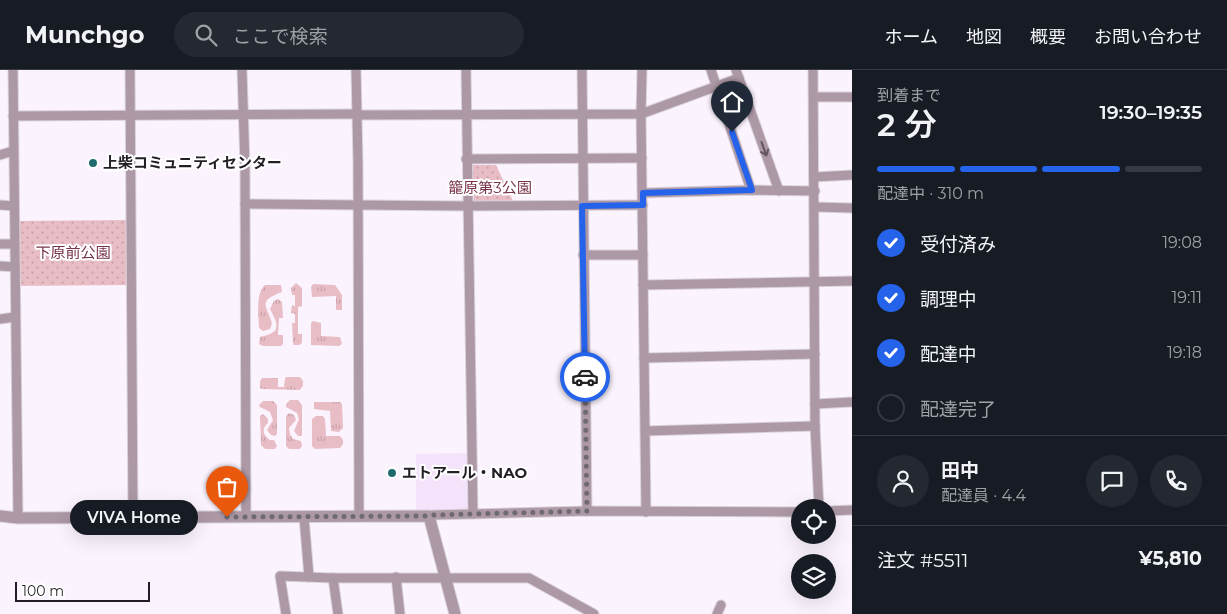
<!DOCTYPE html>
<html lang="ja">
<meta charset="utf-8">
<style>
body{margin:0;font-family:Montserrat,"Noto Sans JP",sans-serif;background:#242831;color:#f1f3f6;height:100vh;display:flex;flex-direction:column;font-size:19px;white-space:nowrap}
*{box-sizing:border-box;margin:0}
p{font-size:16px;color:#9ea1a6}
.icon{flex:none;width:28px;height:28px;fill:none;stroke:currentColor;stroke-width:2;stroke-linecap:round;stroke-linejoin:round}
.map{position:relative;flex:1;overflow:hidden}
.details{display:flex;flex-direction:column;background:#171b24;width:375px}
.details>*{flex:none}
.fabs{position:absolute;left:791px;top:429px;display:grid;gap:10px}
.fabs a{display:grid;place-items:center;width:45px;height:45px;border-radius:50%;background:#171b24;box-shadow:0 5px 20px #0002;font-size:25px}
.scale{position:absolute;left:15px;bottom:12px;width:135px;box-sizing:border-box;padding-left:5px;border:2px solid #231e25;border-top:0;font-size:14px;line-height:18px;white-space:nowrap;color:#231e25;-webkit-text-stroke:4px #fff;paint-order:stroke}
.pin{position:absolute;display:grid;place-items:center;width:42px;height:42px;color:#fff;margin:-51px -21px;border-radius:50% 50% 50% 0;rotate:-45deg;box-shadow:0 0 5px #0007}
.pin .icon{rotate:45deg}
.courier{position:absolute;display:grid;place-items:center;width:50px;height:50px;margin:-25px;border:4px solid #2563eb;border-radius:50%;background:#fff;color:#222;box-shadow:0 1px 6px #0007}
.bubble{position:absolute;height:35px;border-radius:18px;background:#171b24;box-shadow:0 5px 20px #0002;font-size:16px;font-weight:600;line-height:35px;text-align:center}
.head em{font-style:normal;font-weight:600}
.head div{display:flex;flex-direction:column-reverse}
.head{display:flex;align-items:center;justify-content:space-between;height:85px;padding:0 25px}
h1{font-size:32px;font-weight:600;line-height:38px}
.bar{display:grid;grid-template-columns:repeat(4,1fr);gap:8px 5px;align-content:center;height:60px;padding:0 25px}
.bar i{height:6px;border-radius:4px;background:#363941}
.bar .selected{background:#2563eb}
.bar p{grid-column:span 4}
.line{display:flex;align-items:center;gap:12px;padding:0 25px;border-top:1px solid #363941}
.line div{flex:1}
.round{display:grid;place-items:center;flex:none;width:52px;height:52px;border-radius:26px;background:#242831}
ol{padding:0 25px;list-style:none}
li{display:flex;align-items:center;gap:15px;height:55px}
li p{margin-inline-start:auto}
li .icon{padding:5px;border-radius:50%;background:#2563eb;color:#fff;stroke-width:4}
li:last-child{color:#9ea1a6}
li i{width:28px;height:28px;border:2px solid #363941;border-radius:50%}
header{display:flex;align-items:center;gap:30px;box-sizing:border-box;height:70px;padding:0 25px;background:#171b24;border-bottom:1px solid #363941}
header strong{font-size:24px}
nav{display:flex;gap:28px;margin-inline-start:auto;font-size:18px}
.search{width:350px;height:45px;background:#242831;display:flex;align-items:center;gap:12px;box-sizing:border-box;padding:0 18px;border-radius:28px;color:#9ea1a6;font-size:19px}
main{display:flex;flex:1;min-height:0}
.map>svg:first-child{display:block}
</style>
<header>
<strong>Munchgo</strong>
<div class="search"><svg class="icon" aria-label="search" viewBox="0 0 24 24"><circle cx="10" cy="10" r="6"/><path d="M15 15l6 6"/></svg>ここで検索</div>
<nav><a>ホーム</a><a>地図</a><a>概要</a><a>お問い合わせ</a></nav>
</header>
<main>
<div class="map">
<svg width="852" height="544" viewBox="0 0 852 544">
<defs>
<pattern id="grass-tufts" width="24" height="20" patternUnits="userSpaceOnUse" patternTransform="scale(1.25)"><rect width="24" height="20" fill="#e9bdc6"/><path d="M3 7l-1-3M5 7V3M7 7l1-3M15 17l-1-3M17 17v-4M19 17l1-3" fill="none" stroke="#c8a2aa"/></pattern>
<pattern id="park-dots" width="8" height="8" patternUnits="userSpaceOnUse" patternTransform="scale(1.25)"><rect width="8" height="8" fill="#e9bdc6"/><path d="M2 2h.1M6 6h.1" fill="none" stroke="#c8a2aa" stroke-width="1.8" stroke-linecap="round"/></pattern>
</defs>
<rect width="100%" height="100%" fill="#fbf3fe"/>
<path fill="#f5e3fc" d="M469,383L470,438L467,440L416,441V384Z"/>
<g fill="url(#grass-tufts)">
<path d="M296,213L302,218V236L298,237V264H302V273L299,275H294L293,273L292,253H295V244L291,243L292,235L295,236V225H292L291,218Z"/>
<path d="M313,214L335,215L342,225V240H336V226L312,227L311,217Z"/>
<path d="M265,215H281L282,222C258,231 266,234 272,253L270,259L263,261L259,258C259,246 255,224 265,215Z"/>
<path d="M278,229L282,232L283,248H279L278,265H283V274L281,276H263L259,274L260,267C283,262 278,255 270,239L274,231Z"/>
<path d="M313,251L321,253V266L340,267L342,274L339,276L311,275V253Z"/>
<path d="M286,307H300L303,311V316L300,320L262,319L260,318V311L262,308H278V317H284L285,309Z"/>
<path d="M290,330H298L302,335V366H298L294,361L299,349L297,343L286,337V334Z"/>
<path d="M263,331H273L277,335V364L275,366L271,365L267,360L273,350L270,342L260,337L259,335Z"/>
<path d="M314,332H340L342,334L343,358L339,362L331,361L330,341L314,339Z"/>
<path d="M289,343L294,345L296,350L289,358L290,364L293,369L301,371L302,376L300,379H289L286,376V346Z"/>
<path d="M263,344L268,349V353C261,358 263,366 270,370H274L277,376L275,379H265L261,375L260,346Z"/>
<path d="M316,346H323L325,349L326,366H340L343,370V374L340,378L315,379L312,376V349Z"/>
</g>
<g fill="url(#park-dots)">
<path d="M472,95H496L514,133L474,134Z"/>
<path d="M131,150V215L15,216L14,151Z"/>
</g>
<g fill="none" stroke-linecap="round" stroke-linejoin="round">
<g stroke="#d8d1db" stroke-width="11">
<g id="minor">
<path d="M13,0L18,448"/>
<path d="M130,0L133,447"/>
<path d="M242,0L245,96L246,447"/>
<path d="M356,0L358,93L359,447"/>
<path d="M466,0L473,444"/>
<path d="M582,0L587,441"/>
<path d="M642,0L641,44L646,442"/>
<path d="M711,0L751,120"/>
<path d="M736,0L779,121"/>
<path d="M813,0L815,356L819,438"/>
<path d="M814,27H852"/>
<path d="M356,45L641,44L739,8"/>
<path d="M13,46L356,44"/>
<path d="M0,85L13,81"/>
<path d="M466,89L642,88"/>
<path d="M814,107L852,105"/>
<path d="M643,123L751,120L815,121"/>
<path d="M245,134L468,136L643,135"/>
<path d="M0,135L14,136"/>
<path d="M815,137L852,138"/>
<path d="M0,174H14"/>
<path d="M583,185H643"/>
<path d="M0,196L15,197"/>
<path d="M643,215L852,211"/>
<path d="M0,249L15,247"/>
<path d="M644,288L815,284"/>
<path d="M815,334L852,332"/>
<path d="M645,361L815,356"/>
<path d="M828,441L852,440"/>
<path d="M429,446L433,445L587,441L800,442"/>
<path d="M304,447L309,507"/>
<path d="M396,507L400,544"/>
<path d="M333,508L338,544"/>
<path d="M286,544L280,506L333,508H529L594,544"/>
<path d="M717,544L721,535"/>
</g>
</g>
<g stroke="#d8d1db" stroke-width="13">
<path id="tertiary" d="M0,446L18,448L429,446L455,544"/>
</g>
<use href="#minor" stroke="#ad98a5" stroke-width="9"/>
<use href="#tertiary" stroke="#ad98a5" stroke-width="11"/>
</g>
<defs><path id="oneway-shaft" d="M-6 0H5M1.5-3L5.5 0L1.5 3" fill="none" stroke-width="1.6" stroke-linecap="round" stroke-linejoin="round" transform="scale(1.25)"/></defs>
<use stroke="#61555f" href="#oneway-shaft" transform="translate(764 79) rotate(70)"/>
<g fill="none" stroke-linecap="round" stroke-linejoin="round">
<path stroke="#6f6971" stroke-width="5" stroke-dasharray="0 9" d="M227,447L429,446L433,445L587,441L585,307"/>
<path stroke="#2563eb" stroke-width="6" d="M585,307L582,136L643,135V123L752,120L732,62"/>
</g>
<g fill="#1f6c6f" stroke="#fff" stroke-width="2">
<circle cx="93" cy="93" r="5"/>
<circle cx="392" cy="403" r="5"/>
</g>
<g text-anchor="middle" stroke-width="4" stroke-linejoin="round" paint-order="stroke">
<g font-size="15" font-weight="bold" fill="#231e25" stroke="#fff" text-anchor="start">
<text x="103" y="98">上柴コミュニティセンター</text>
<text x="402" y="408">エトアール・NAO</text>
</g>
<g font-size="15" fill="#773347" stroke="#fff">
<text x="490" y="123">籠原第3公園</text>
<text x="73" y="188">下原前公園</text>
</g>
</g>
</svg>
<div class="fabs">
<a><svg class="icon" aria-label="locate" viewBox="0 0 24 24"><circle cx="12" cy="12" r="6"/><path d="M12 2v4M12 18v4M2 12h4M18 12h4"/></svg></a>
<a><svg class="icon" aria-label="layers" viewBox="0 0 24 24"><path d="M12 4l9 5-9 5-9-5zM3 14l9 5 9-5"/></svg></a>
</div>
<div class="scale">100 m</div>
<div class="pin" style="left:227px;top:447px;background:#ea580c"><svg class="icon" aria-label="bag" viewBox="0 0 24 24"><path d="M5 8h14l-1 12H6zM9 8a3 3 0 0 1 6 0"/></svg></div>
<div class="pin" style="left:732px;top:62px;background:#1f2937"><svg class="icon" aria-label="home" viewBox="0 0 24 24"><path d="M3 11l9-7 9 7M6 9v11h12V9"/></svg></div>
<div class="courier" style="left:585px;top:307px"><svg class="icon" aria-label="car" viewBox="0 0 24 24"><path d="M5 17H2v-5l4-1 3-4h7l3 4 3 1v5h-3M9 17h6M6 11h13"/><circle cx="7" cy="17" r="2"/><circle cx="17" cy="17" r="2"/></svg></div>
<div class="bubble" style="left:70px;top:430px;width:128px">VIVA Home</div>
</div>
<section class="details">
<div class="head"><div><h1>2 分</h1><p>到着まで</p></div><em>19:30–19:35</em></div>
<div class="bar"><i class="selected"></i><i class="selected"></i><i class="selected"></i><i></i><p>配達中 · 310 m</p></div>
<ol>
<li><svg class="icon" aria-label="check" viewBox="0 0 24 24"><path d="M5 12l5 5 9-10"/></svg>受付済み<p>19:08</p></li>
<li><svg class="icon" aria-label="check" viewBox="0 0 24 24"><path d="M5 12l5 5 9-10"/></svg>調理中<p>19:11</p></li>
<li><svg class="icon" aria-label="check" viewBox="0 0 24 24"><path d="M5 12l5 5 9-10"/></svg>配達中<p>19:18</p></li>
<li><i></i>配達完了</li>
</ol>
<div class="line" style="height:90px"><a class="round"><svg class="icon" aria-label="person" viewBox="0 0 24 24"><circle cx="12" cy="8" r="4"/><path d="M4 21q1-7 8-7t8 7"/></svg></a><div><b>田中</b><p>配達員 · 4.4</p></div><a class="round"><svg class="icon" aria-label="chat" viewBox="0 0 24 24"><path d="M4 5h16v11H9l-5 4z"/></svg></a><a class="round"><svg class="icon" aria-label="phone" viewBox="0 0 24 24"><path d="M5 4h4l2 5-3 2q2 4 5 5l2-3 5 2v4C11 20 4 13 5 4z"/></svg></a></div>
<div class="line" style="height:65px"><div>注文 #5511</div><b>¥5,810</b></div>
</section>
</main>
